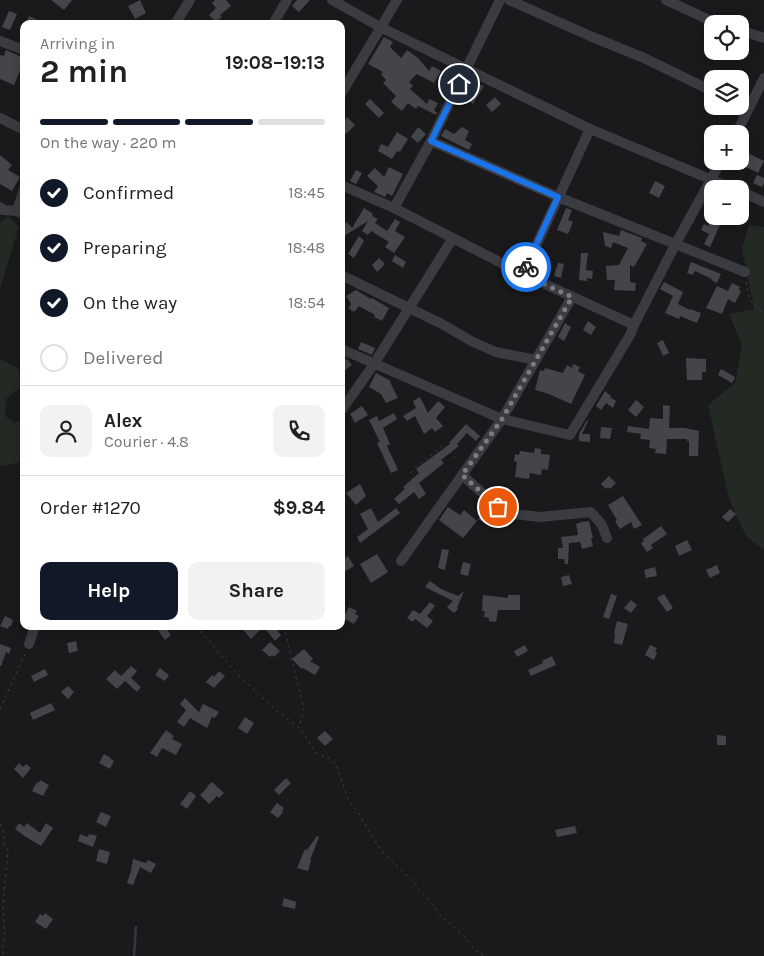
<!DOCTYPE html>
<meta charset="utf-8">
<style>
body{margin:0;font-family:Karla,sans-serif;background:#f2f2f2;color:#202124;height:100vh;display:flex;flex-direction:column;font-size:19px;white-space:nowrap}
*{box-sizing:border-box;margin:0}
p{font-size:16px;color:#757577}
.icon{flex:none;width:28px;height:28px;fill:none;stroke:currentColor;stroke-width:2;stroke-linecap:round;stroke-linejoin:round}
.map{position:relative;flex:1;overflow:hidden}
.drawer{position:absolute;left:20px;top:20px;width:325px;height:610px;display:flex;flex-direction:column;background:#fff;border-radius:10px;box-shadow:0 2px 12px #0003}
.drawer>*{flex:none}
.controls{position:absolute;left:704px;top:15px;display:grid;gap:10px}
.controls a{display:grid;place-items:center;width:45px;height:45px;border-radius:10px;background:#fff;box-shadow:0 2px 12px #0003;font-size:25px}
.pin{position:absolute;display:grid;place-items:center;width:42px;height:42px;color:#fff;margin:-21px;border:2px solid #fff;border-radius:50%;box-shadow:0 1px 5px #0007}
.courier{position:absolute;display:grid;place-items:center;width:50px;height:50px;margin:-25px;border:4px solid #1a73e8;border-radius:50%;background:#fff;color:#222;box-shadow:0 1px 6px #0007}
.headline em{font-style:normal;font-weight:700}
.headline div{display:flex;flex-direction:column-reverse}
.headline{display:flex;align-items:center;justify-content:space-between;height:85px;padding:0 20px}
h1{font-size:32px;font-weight:700;line-height:38px}
.bar{display:grid;grid-template-columns:repeat(4,1fr);gap:8px 5px;align-content:center;height:60px;padding:0 20px}
.bar i{height:6px;border-radius:4px;background:#e0e0e0}
.bar .current{background:#111827}
.bar p{grid-column:span 4}
.line{display:flex;align-items:center;gap:12px;padding:0 20px;border-top:1px solid #e0e0e0}
.line div{flex:1}
.round{display:grid;place-items:center;flex:none;width:52px;height:52px;border-radius:10px;background:#f2f2f2}
ol{padding:0 20px;list-style:none}
li{display:flex;align-items:center;gap:15px;height:55px}
li p{margin-inline-start:auto}
li .icon{padding:5px;border-radius:50%;background:#111827;color:#fff;stroke-width:4}
li:last-child{color:#757577}
li i{width:28px;height:28px;border:2px solid #e0e0e0;border-radius:50%}
.action{display:flex;gap:10px;margin-top:auto;padding:10px 20px}
.action a{flex:1;height:58px;border-radius:10px;background:#111827;color:#fff;font-size:20px;font-weight:700;line-height:58px;text-align:center}
.action a+a{background:#f2f2f2;color:#202124}
.map>svg:first-child{display:block}
</style>
<div class="map">
<svg width="764" height="956" viewBox="0 0 764 956">
<rect width="100%" height="100%" fill="#1a1a1c"/>
<g fill="#222a23">
<path d="M8,216L19,227L0,288V223Z"/>
<path d="M749,225L764,227V550L746,536L729,499L708,405L735,383L742,345L729,314L754,309L742,248Z"/>
<path d="M0,359L18,368L22,386L6,399L5,416L15,423L24,418V462L0,466Z"/>
</g>
<g fill="none" stroke-linecap="round" stroke-linejoin="round">
<path stroke="#303940" stroke-width="2.5" d="M134,956L136,927"/>
</g>
<g fill="#444549">
<path d="M51,0H72L64,10Z"/>
<path d="M140,0L146,13L135,19L128,6Z"/>
<path d="M215,0H226L231,6L220,15L222,17L216,22L209,15L216,8L212,3Z"/>
<path d="M297,0H310L299,12L292,6Z"/>
<path d="M9,11L17,14L10,30L2,27Z"/>
<path d="M29,16L47,24H26Z"/>
<path d="M384,37L393,42L390,47L401,58L407,50L418,58L429,71L432,66L441,71L434,83L417,74L409,82L413,86L410,89L427,104L429,99L438,103L434,110L437,113L436,115L418,106L416,109L408,103L402,111L391,102L396,96L383,83L386,80L381,74L383,72L368,64Z"/>
<path d="M6,50L24,58V61L14,85L0,79V55L4,56Z"/>
<path d="M473,82L484,86L473,104L463,98Z"/>
<path d="M495,97L501,104L492,112L486,105Z"/>
<path d="M370,99L384,113L379,118L365,104Z"/>
<path d="M347,117L355,125L346,134L341,128V123Z"/>
<path d="M418,127L426,134L418,143L411,137Z"/>
<path d="M462,127L469,131L465,140L472,144L469,150L441,136L445,129L454,134Z"/>
<path d="M397,132L408,139L400,152L397,151L392,159L378,151L381,144L388,147Z"/>
<path d="M750,154L764,161L758,173L744,166Z"/>
<path d="M0,155L12,165L8,170L20,177L12,191L0,184Z"/>
<path d="M389,167L403,174L392,196L387,193L385,197L374,192L378,186L367,176L375,168L384,177Z"/>
<path d="M356,170L362,173L356,184L350,181Z"/>
<path d="M757,175L764,178V183L762,187L753,183Z"/>
<path d="M655,181L665,186L659,198L649,193Z"/>
<path d="M364,208L373,214L372,216L378,219L375,223L387,231L395,219L400,222L395,231L405,237L394,253L385,247L389,242L371,231L368,235L362,231L368,221L341,238V227L347,222L352,228Z"/>
<path d="M566,208L572,210L568,220L573,222L568,234L557,230Z"/>
<path d="M713,216H724L710,247L704,244L709,234L701,230L704,224L708,226Z"/>
<path d="M621,230L642,238L641,241L647,244L634,267L630,265V282L636,283L635,291L614,290L615,280H607L606,266L619,265L628,248L613,242L611,248L605,246L603,232L619,236Z"/>
<path d="M359,236L364,241L354,258L348,254Z"/>
<path d="M581,253H588L586,270L593,271L592,279L587,278V281L579,280Z"/>
<path d="M395,255L406,262L403,268L392,261Z"/>
<path d="M379,258L385,264L377,272L372,265Z"/>
<path d="M691,262L721,274L717,283L711,280L712,279L695,271L693,275L687,273Z"/>
<path d="M558,263L564,264L561,278L554,276Z"/>
<path d="M664,282L683,292L678,304L690,310V309L701,313L697,323L680,316L679,319L665,313L673,296L660,289Z"/>
<path d="M732,283L740,287L739,290L741,291L735,303L728,299L722,314L706,308L717,286L728,291Z"/>
<path d="M356,290L371,299L372,298L389,308L382,321L374,317L375,315L359,306L354,312L348,308L351,304L346,296Z"/>
<path d="M588,321L596,327L591,335L583,330Z"/>
<path d="M565,323L571,327L564,341L558,337Z"/>
<path d="M663,340L669,353L663,356L657,343Z"/>
<path d="M361,342L375,348L372,355L358,349Z"/>
<path d="M686,358L706,359V372H702V380H687Z"/>
<path d="M347,359L352,365L341,373V364Z"/>
<path d="M573,364L580,367L578,371L585,375L571,404L549,394L535,390L540,370L544,371L545,368L563,373L567,365L572,368Z"/>
<path d="M721,369L735,377L732,383L718,375Z"/>
<path d="M376,373L391,381L390,382L398,398L386,403L381,394L369,387Z"/>
<path d="M605,391L611,396L610,397L616,401L613,408L606,403L601,410L596,406Z"/>
<path d="M420,397L428,413L438,401L445,407L436,418L443,426L435,432L432,428L424,434L415,416L407,421L403,416L416,408L413,401Z"/>
<path d="M636,400L644,407L636,417L628,410Z"/>
<path d="M663,405L670,406L669,428H685L699,431L698,456H689V441H687V439H667L666,454L655,453L656,449L649,448L650,440L640,439L641,434L627,432L628,426L649,429L650,418L663,419Z"/>
<path d="M362,406L368,415L355,423L350,414Z"/>
<path d="M394,413L397,419L383,428L390,444L387,446L398,470L391,473L377,443L380,442L369,420L377,416L379,421Z"/>
<path d="M587,420L588,421L582,434H590V442L579,441V434Z"/>
<path d="M466,424L480,436L476,441L467,433L457,444L459,446L441,460L444,463L419,483L426,494L419,499L414,492L399,504L394,499L405,489L403,487L419,473L416,469L450,444L449,443Z"/>
<path d="M601,427L612,428L610,439L600,438Z"/>
<path d="M535,448L541,449V454L550,455L548,470L542,469L541,475L530,473L529,479L515,477L517,462L514,461L515,454L519,455L520,451L534,453Z"/>
<path d="M609,476L616,483L610,489L608,487L606,489L601,484Z"/>
<path d="M360,484L366,496L356,505L346,493Z"/>
<path d="M623,496L642,525L634,529L631,522L620,529L615,521L617,520L608,505Z"/>
<path d="M448,507L460,515L464,510L477,521L463,538L439,520Z"/>
<path d="M371,508L378,522L396,508L400,513L360,543L357,537L368,529L360,514Z"/>
<path d="M486,509L491,513L484,523L478,519Z"/>
<path d="M730,509L736,514L728,522L722,517Z"/>
<path d="M589,521L593,538H591L593,546L582,549L580,542L569,543L568,564H565L564,559H558V548H563L561,537L578,535L576,524L581,522Z"/>
<path d="M661,526L667,534L651,545L653,548L647,552L641,543L644,541L643,539Z"/>
<path d="M687,540L692,550L679,556L675,546Z"/>
<path d="M442,549L449,550L445,570L438,568Z"/>
<path d="M377,554L388,572L371,583L360,564Z"/>
<path d="M348,556L354,566L341,574V565L344,564L341,560Z"/>
<path d="M463,562L471,564L468,576L460,574Z"/>
<path d="M717,565L720,573L710,578L706,570Z"/>
<path d="M655,567L657,576L646,578L644,570Z"/>
<path d="M569,575L572,584L563,586L561,577Z"/>
<path d="M430,581L441,589L458,596L464,591L457,608L458,609L454,613L447,607L453,601L425,587Z"/>
<path d="M611,594L617,596L609,619L603,617Z"/>
<path d="M664,594L673,608L667,612L657,598Z"/>
<path d="M483,595L508,598V595H520V610H498L496,622L489,621V618L484,617L485,611H482Z"/>
<path d="M631,600L637,605L631,613L624,608Z"/>
<path d="M430,602L435,606L427,616L433,621L427,628L415,619L413,622L407,618L413,610L420,614Z"/>
<path d="M349,607L357,611L355,614L359,616L354,624L343,618Z"/>
<path d="M5,616L13,620L11,626H9L8,629L0,626Z"/>
<path d="M617,621L628,624L622,645L614,643L615,633H614Z"/>
<path d="M155,626H165L171,635L165,640Z"/>
<path d="M240,626H256L260,630L251,639Z"/>
<path d="M263,626H274L281,635L275,641Z"/>
<path d="M76,641L78,651L69,653L67,643Z"/>
<path d="M270,642L280,651L274,657L272,655L270,657L262,650Z"/>
<path d="M0,644L11,648L9,654L6,652L1,666H0Z"/>
<path d="M525,645L528,651L517,657L514,651Z"/>
<path d="M650,645L657,648L655,652L657,653L654,660L645,655Z"/>
<path d="M304,649L313,659L310,661L320,667L315,675L303,668L302,669L292,659Z"/>
<path d="M552,656L556,665L531,676L528,670L543,663L542,661Z"/>
<path d="M131,666L137,671L131,678L141,687L137,692L125,681L117,689L106,679L115,670L121,676Z"/>
<path d="M160,668L169,675L165,681L155,675Z"/>
<path d="M45,669L48,675L34,682L31,676Z"/>
<path d="M219,671L225,676L214,688L206,682L212,675L214,677Z"/>
<path d="M68,686L74,692L68,699L61,692Z"/>
<path d="M185,698L199,712L203,704L219,712L215,718L212,717L207,728L190,718L184,727L177,722L186,710L180,704Z"/>
<path d="M51,703L55,710L33,720L30,713Z"/>
<path d="M245,717L254,723L247,734L238,728Z"/>
<path d="M166,730L174,736L172,739L182,744L176,755L162,748L157,757L150,753Z"/>
<path d="M325,731L333,739L325,746L317,738Z"/>
<path d="M717,735L726,736V745H717Z"/>
<path d="M104,754L111,758V759L114,761L110,769L99,763Z"/>
<path d="M19,763L23,767L26,764L31,768L23,778L14,769Z"/>
<path d="M286,778L291,783L279,795L274,790Z"/>
<path d="M40,780L49,785L43,796L32,791L37,782L39,783Z"/>
<path d="M212,782L224,793L219,798L217,796L209,804L200,795L208,787L207,786Z"/>
<path d="M190,791L196,796L187,809L180,804Z"/>
<path d="M277,803L284,808L282,811L283,812L278,818L270,812Z"/>
<path d="M101,812L111,816L106,827L96,822Z"/>
<path d="M19,823L24,827L27,823L40,833L46,823L53,828L41,846L26,837L15,829Z"/>
<path d="M575,826L577,833L557,837L555,830Z"/>
<path d="M80,834L88,837L89,834L97,836L93,847L78,841Z"/>
<path d="M317,836L319,837L310,860H311L308,871L297,868L305,849L307,850Z"/>
<path d="M99,849L110,852L107,864L96,861Z"/>
<path d="M133,859L146,863L148,860L156,864L151,873L140,867L133,885L127,883L131,871Z"/>
<path d="M284,898L296,902L295,909L282,906Z"/>
<path d="M45,913L53,919L46,929L35,922L40,914L43,916Z"/>
</g>
<g fill="none" stroke-linecap="round" stroke-linejoin="round">
<g stroke="#414348" stroke-width="1" stroke-dasharray="2.5 4" stroke-linecap="butt">
<path d="M746,282L750,301L764,314"/>
<path d="M411,473L417,466L444,445L459,462"/>
<path d="M196,626L238,675L277,711L301,729L314,751L316,753L329,758L336,764L348,799L360,815L376,843L384,854L404,872L423,893L441,916L463,935L476,951L485,956"/>
<path d="M284,626L296,677L304,709L299,727"/>
<path d="M0,709L25,654"/>
<path d="M0,824L4,833V843L8,851L3,905L4,928L5,934L3,944V956"/>
</g>
<g stroke="#3b3c41" stroke-width="10">
<path d="M332,0L380,27L590,129L734,189"/>
<path d="M509,0L590,36L644,58L712,91"/>
<path d="M666,0L709,20L721,24"/>
<path d="M175,24L190,0"/>
<path d="M273,24L287,0"/>
<path d="M740,30L764,38"/>
<path d="M0,41L24,50"/>
<path d="M341,94L397,0"/>
<path d="M0,118L24,130"/>
<path d="M736,134L764,78"/>
<path d="M431,141L558,197L745,272"/>
<path d="M341,185L394,208L523,274L634,325L630,335L570,435L502,419L341,349"/>
<path d="M740,191L764,202"/>
<path d="M0,207L3,210L17,211L24,215"/>
<path d="M394,208L431,141L500,0"/>
<path d="M17,211L24,189"/>
<path d="M523,274L590,129"/>
<path d="M341,275L440,323L473,342L496,352L536,360"/>
<path d="M634,325L675,245L721,161"/>
<path d="M341,411L374,364L453,238"/>
<path d="M462,475L498,507L513,514L540,517L591,512L602,525L607,538"/>
<path d="M401,561L502,419L572,297"/>
<path d="M29,644L35,626"/>
</g>
</g>
<g fill="none" stroke-linecap="round" stroke-linejoin="round">
<path stroke="#7a7c83" stroke-width="5" stroke-dasharray="0 9" d="M498,507L462,475L502,419L572,297L523,274L526,267"/>
<path stroke="#1a73e8" stroke-width="6" d="M459,84L431,141L558,197L526,267"/>
</g>
</svg>
<div class="controls">
<a><svg class="icon" aria-label="locate" viewBox="0 0 24 24"><circle cx="12" cy="12" r="6"/><path d="M12 2v4M12 18v4M2 12h4M18 12h4"/></svg></a>
<a><svg class="icon" aria-label="layers" viewBox="0 0 24 24"><path d="M12 4l9 5-9 5-9-5zM3 14l9 5 9-5"/></svg></a>
<a>+</a>
<a>−</a>
</div>
<div class="pin" style="left:498px;top:507px;background:#ea580c"><svg class="icon" aria-label="bag" viewBox="0 0 24 24"><path d="M5 8h14l-1 12H6zM9 8a3 3 0 0 1 6 0"/></svg></div>
<div class="pin" style="left:459px;top:84px;background:#1f2937"><svg class="icon" aria-label="home" viewBox="0 0 24 24"><path d="M3 11l9-7 9 7M6 9v11h12V9"/></svg></div>
<div class="courier" style="left:526px;top:267px"><svg class="icon" aria-label="bike" viewBox="0 0 24 24"><circle cx="6" cy="16" r="4"/><circle cx="18" cy="16" r="4"/><path d="M6 16l4-8h5l3 8M10 8l3 8H6M13 5h3"/></svg></div>
<section class="drawer">
<div class="headline"><div><h1>2 min</h1><p>Arriving in</p></div><em>19:08–19:13</em></div>
<div class="bar"><i class="current"></i><i class="current"></i><i class="current"></i><i></i><p>On the way · 220 m</p></div>
<ol>
<li><svg class="icon" aria-label="check" viewBox="0 0 24 24"><path d="M5 12l5 5 9-10"/></svg>Confirmed<p>18:45</p></li>
<li><svg class="icon" aria-label="check" viewBox="0 0 24 24"><path d="M5 12l5 5 9-10"/></svg>Preparing<p>18:48</p></li>
<li><svg class="icon" aria-label="check" viewBox="0 0 24 24"><path d="M5 12l5 5 9-10"/></svg>On the way<p>18:54</p></li>
<li><i></i>Delivered</li>
</ol>
<div class="line" style="height:90px"><a class="round"><svg class="icon" aria-label="person" viewBox="0 0 24 24"><circle cx="12" cy="8" r="4"/><path d="M4 21q1-7 8-7t8 7"/></svg></a><div><b>Alex</b><p>Courier · 4.8</p></div><a class="round"><svg class="icon" aria-label="phone" viewBox="0 0 24 24"><path d="M5 4h4l2 5-3 2q2 4 5 5l2-3 5 2v4C11 20 4 13 5 4z"/></svg></a></div>
<div class="line" style="height:65px"><div>Order #1270</div><b>$9.84</b></div>
<div class="action"><a>Help</a><a>Share</a></div>
</section>
</div>
